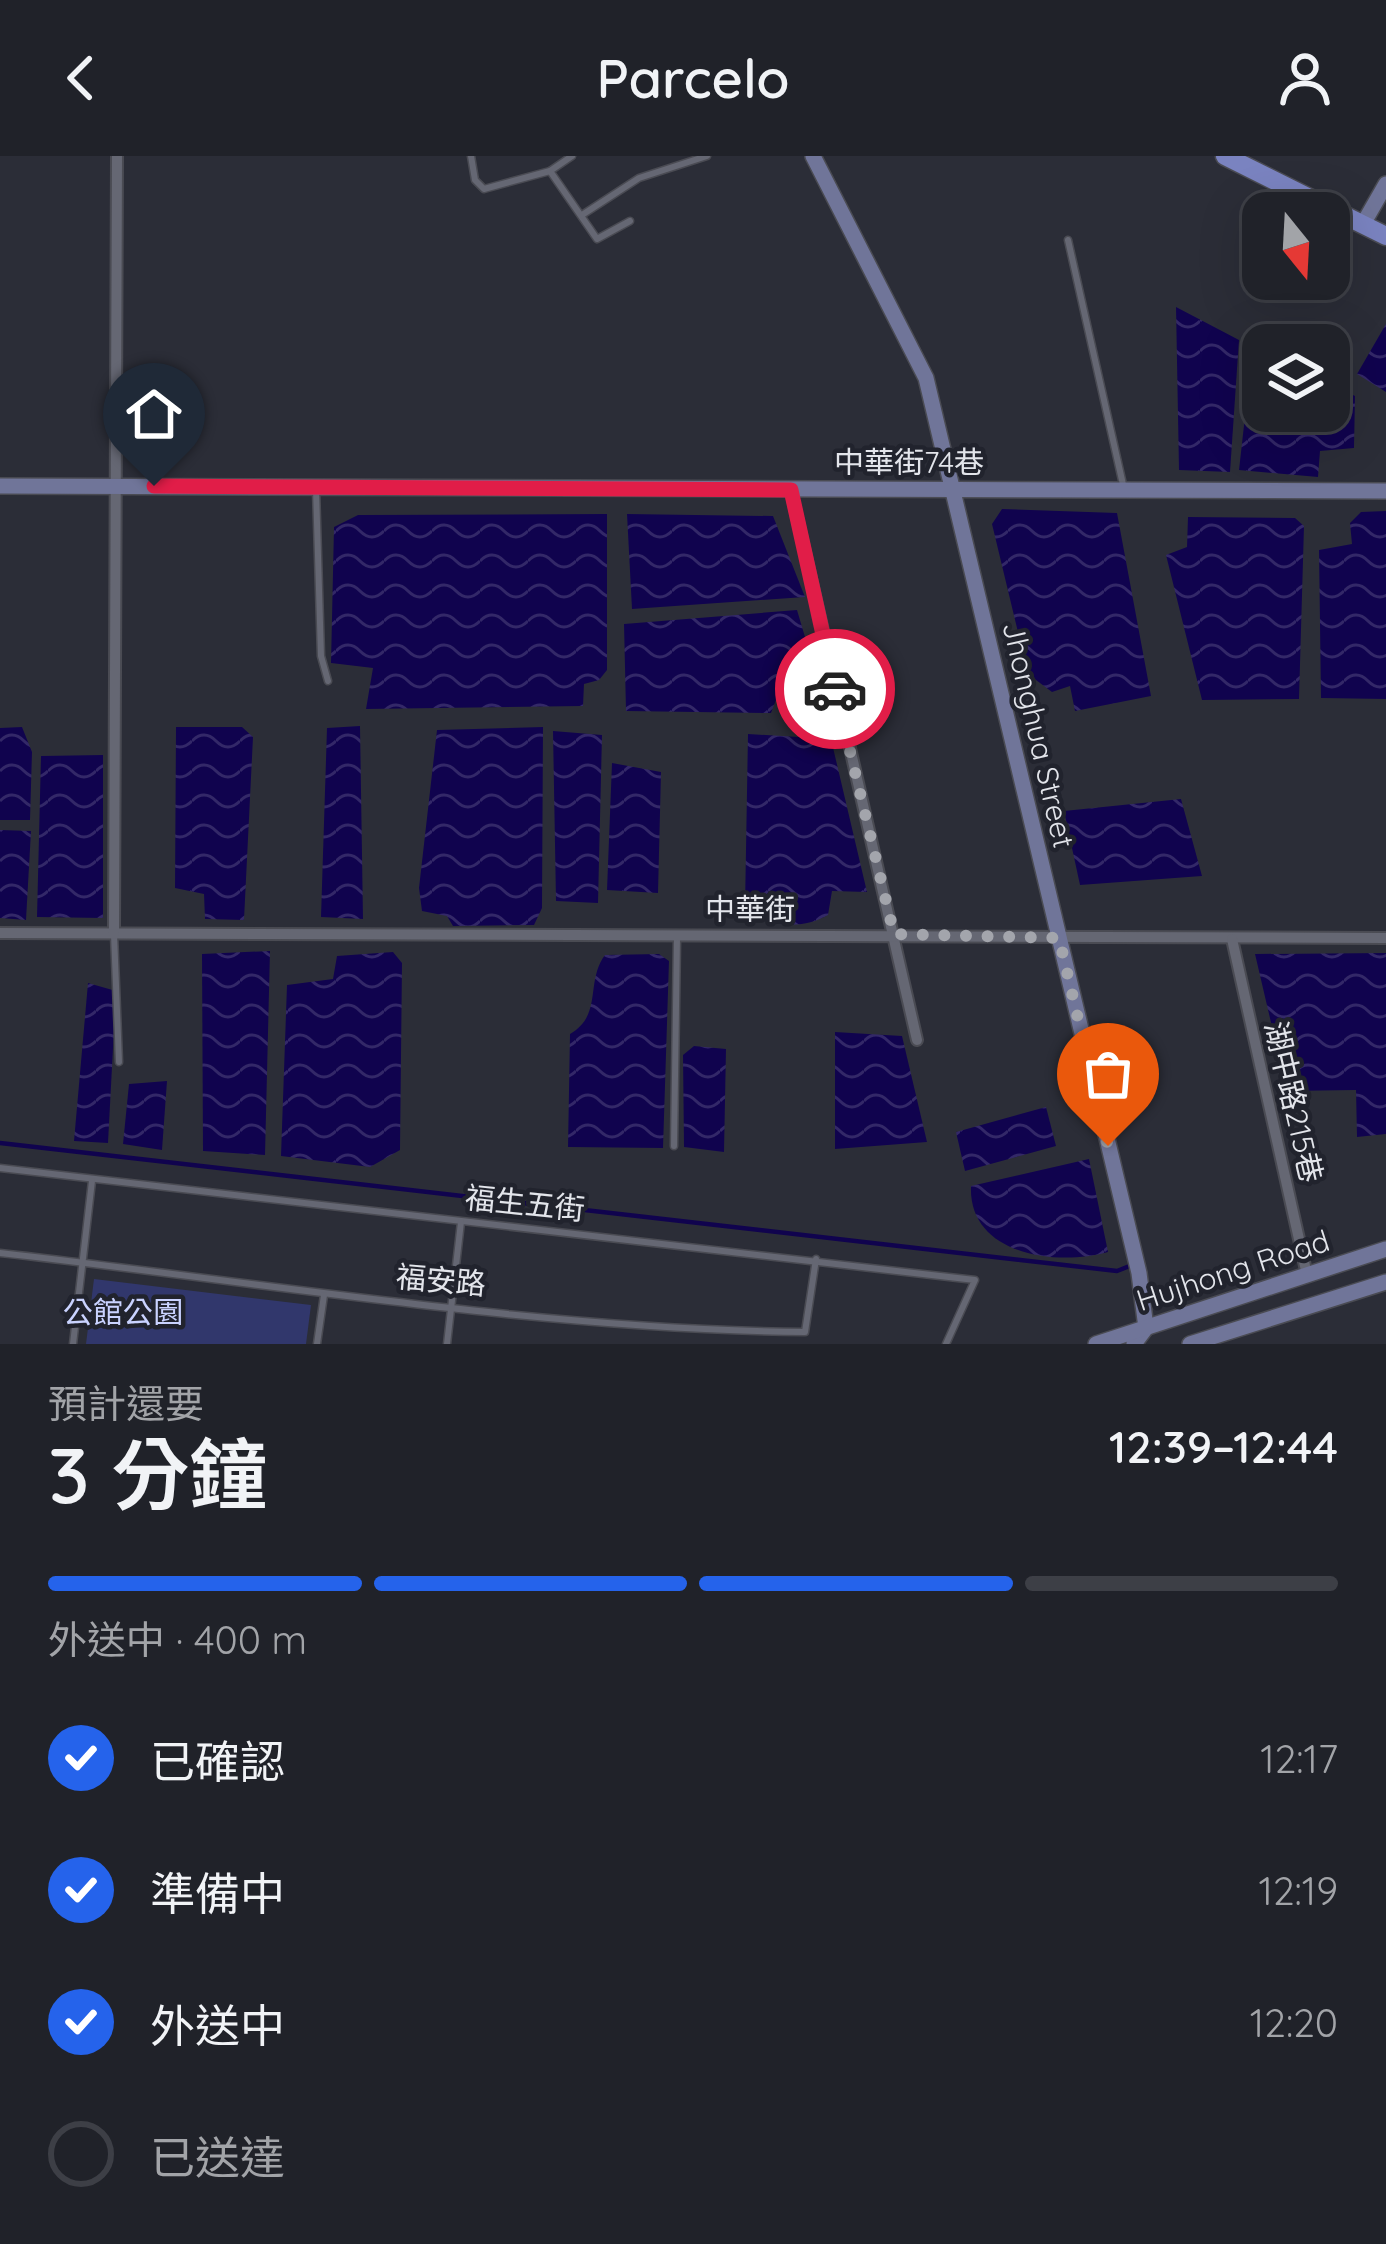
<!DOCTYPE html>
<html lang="zh-TW">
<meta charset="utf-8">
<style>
body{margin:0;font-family:Quicksand,"Noto Sans TC",sans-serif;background:#282a31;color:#f1f3f6;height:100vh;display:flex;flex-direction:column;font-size:45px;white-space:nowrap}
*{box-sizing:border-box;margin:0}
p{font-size:39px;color:#a2a4a8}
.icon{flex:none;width:66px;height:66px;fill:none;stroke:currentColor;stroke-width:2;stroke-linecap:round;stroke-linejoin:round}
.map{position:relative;height:1188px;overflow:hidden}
.side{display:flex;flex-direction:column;background:#202229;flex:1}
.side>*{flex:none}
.needle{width:78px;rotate:162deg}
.fabs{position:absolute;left:1242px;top:36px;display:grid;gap:24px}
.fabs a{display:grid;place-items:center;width:108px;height:108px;border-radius:24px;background:#202229;box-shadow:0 12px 48px #0002,0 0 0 3px #3d3f46;font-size:60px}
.pin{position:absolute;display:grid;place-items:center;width:102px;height:102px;color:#fff;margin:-123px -51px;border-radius:50% 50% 50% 0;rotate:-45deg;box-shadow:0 0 12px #0007}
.pin .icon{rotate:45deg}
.courier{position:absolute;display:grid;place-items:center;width:120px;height:120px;margin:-60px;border:9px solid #e11d48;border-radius:50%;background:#fff;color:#222;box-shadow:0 3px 15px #0007}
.overview em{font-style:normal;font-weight:600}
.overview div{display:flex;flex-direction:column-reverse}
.overview{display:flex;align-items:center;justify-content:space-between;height:204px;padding:0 48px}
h1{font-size:78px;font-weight:600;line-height:90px}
.bar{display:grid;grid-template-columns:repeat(4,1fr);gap:18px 12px;align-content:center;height:144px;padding:0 48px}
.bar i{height:15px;border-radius:9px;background:#3d3f46}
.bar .selected{background:#2563eb}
.bar p{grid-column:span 4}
ol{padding:0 48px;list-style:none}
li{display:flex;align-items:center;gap:36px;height:132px}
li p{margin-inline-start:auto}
li .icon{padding:12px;border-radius:50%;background:#2563eb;color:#fff;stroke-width:4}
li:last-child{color:#a2a4a8}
li i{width:66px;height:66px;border:6px solid #3d3f46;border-radius:50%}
header{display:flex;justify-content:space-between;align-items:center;height:156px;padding:0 48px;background:#202229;font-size:54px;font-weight:600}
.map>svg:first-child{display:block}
</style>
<header><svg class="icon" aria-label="back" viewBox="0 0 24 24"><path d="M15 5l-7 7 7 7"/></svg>Parcelo<svg class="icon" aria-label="person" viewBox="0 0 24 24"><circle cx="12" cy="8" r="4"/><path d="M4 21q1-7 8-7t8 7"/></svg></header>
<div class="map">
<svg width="1386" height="1188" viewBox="0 0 1386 1188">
<defs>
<pattern id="water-waves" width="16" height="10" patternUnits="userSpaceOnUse" patternTransform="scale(3)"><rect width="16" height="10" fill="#10034e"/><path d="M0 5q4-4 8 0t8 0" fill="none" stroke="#332868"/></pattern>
</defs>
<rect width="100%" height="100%" fill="#2b2d37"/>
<path fill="#31376c" d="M94,1123L311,1149L306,1188H86Z"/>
<g fill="url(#water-waves)">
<path d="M1176,151L1239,184L1230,316L1179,314Z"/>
<path d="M1386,168V236L1357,218Z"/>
<path d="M1253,189L1263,194V255H1329V227L1355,240L1354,292L1320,295L1318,321L1239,314Z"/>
<path d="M1002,353L1117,357L1151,540L1075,555L1070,530L1052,536L1028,518L992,368Z"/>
<path d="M1386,355V543L1321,542L1319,394L1352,388L1350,367L1361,356Z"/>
<path d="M607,358V514L599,524L584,528L583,550L366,553L373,512L331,507L334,371L358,359Z"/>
<path d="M627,358L773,360L805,441L632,453Z"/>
<path d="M1188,361L1295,362L1304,370L1299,543L1202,544L1166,399L1187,391Z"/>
<path d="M797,454L819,528L780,533L771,557L626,555L624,468Z"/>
<path d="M360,570L363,763L321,761L327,572Z"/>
<path d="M22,571L32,596L30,664H0V572Z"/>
<path d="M176,571H242L253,581L244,764L205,763L204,738L175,732Z"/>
<path d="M543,571L542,752L534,769L453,770L447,760L422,755L419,732L437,574Z"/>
<path d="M553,575L602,579L598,747L556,745Z"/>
<path d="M748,578L831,583L867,736L832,735L828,759C799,775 771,770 745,751Z"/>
<path d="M103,599V762L37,761L41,600Z"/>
<path d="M612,607L661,616L658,737L607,734Z"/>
<path d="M1181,643L1202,720L1080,729L1064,655Z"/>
<path d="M0,674L31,675L26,764L0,762Z"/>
<path d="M270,795L265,999L203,995L202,798Z"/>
<path d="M393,796L402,807L400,994L370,1011L281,1000L287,829L333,823L337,800Z"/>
<path d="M1386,797V978L1357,981L1356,934L1287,935L1255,798Z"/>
<path d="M659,798L669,805L663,992L568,991L570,878C603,859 585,826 605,799Z"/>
<path d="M88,827L116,835L108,987L74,985Z"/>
<path d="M835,876L902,880L927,986L835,993Z"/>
<path d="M694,890L726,893L724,996L684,991L683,899Z"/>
<path d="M167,925L162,994L123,988L129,928Z"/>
<path d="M1046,951L1056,990L965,1015L956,976Z"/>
<path d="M1089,1003L1108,1096C1055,1111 968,1098 971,1030Z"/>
</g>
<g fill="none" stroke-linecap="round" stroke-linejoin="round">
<path stroke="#10034e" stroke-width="4.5" d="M0,987L1117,1115L1132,1109"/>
<g stroke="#4a4b53" stroke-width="9">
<g id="lane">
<path d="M471,0L475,24L484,33L550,15L572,0"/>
<path d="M550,15L597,83L630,65"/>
<path d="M582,59L639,22L707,0"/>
<path d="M1068,84L1124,333"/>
<path d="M316,333L321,500L328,525"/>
<path d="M114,778L119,906"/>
<path d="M674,990L677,782"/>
<path d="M0,1012L975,1124L946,1188"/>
<path d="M0,1097C268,1127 535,1173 805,1176L816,1103"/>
<path d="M73,1188L92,1025"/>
<path d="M317,1188L324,1139"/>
<path d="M447,1188L461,1066"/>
</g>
</g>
<g stroke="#4a4b53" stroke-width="14">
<g id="street">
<path d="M791,335L917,884"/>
<path d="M0,777L1386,782"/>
<path d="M114,778L117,0"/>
<path d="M1232,783L1307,1119"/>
</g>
</g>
<g stroke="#4a4b53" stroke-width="18">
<g id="secondary">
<path d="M813,0L926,222L1139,1117L1146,1172L1134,1188"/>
<path d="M1363,68L1386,28"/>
<path d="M0,330L1386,335"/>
<path d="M1096,1188L1386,1093"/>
<path d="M1190,1188L1386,1126"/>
</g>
</g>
<g stroke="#4a4b53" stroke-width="21">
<path id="primary" d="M1225,0L1386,80"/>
</g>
<use href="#lane" stroke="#656773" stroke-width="6"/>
<use href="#street" stroke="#656773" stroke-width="10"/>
<use href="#secondary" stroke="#707599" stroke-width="15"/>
<use href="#primary" stroke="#7a83c0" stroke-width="18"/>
</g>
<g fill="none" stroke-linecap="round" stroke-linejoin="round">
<path stroke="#a3a5ac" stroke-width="12" stroke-dasharray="0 21.6" d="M835,533L894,778L1059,782L1108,990"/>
<path stroke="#e11d48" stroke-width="15" d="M154,330L791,334L835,533"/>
</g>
<g text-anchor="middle" stroke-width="9" stroke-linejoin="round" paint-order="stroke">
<g font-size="30" fill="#e3e5eb" stroke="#21232d">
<text x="909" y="317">中華街74巷</text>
<text transform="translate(1038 579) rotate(77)" y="10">Jhonghua Street</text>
<text x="750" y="764">中華街</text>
<text transform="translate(1293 946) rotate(77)" y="10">湖中路215巷</text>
<text transform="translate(525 1048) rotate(6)" y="10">福生五街</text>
<text transform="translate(1233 1115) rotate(-18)" y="10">Hujhong Road</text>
<text transform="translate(441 1125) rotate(5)" y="10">福安路</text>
</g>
<g font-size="30" fill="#cad3ff" stroke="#21232d">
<text x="123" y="1167">公館公園</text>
</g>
</g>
</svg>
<div class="fabs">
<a><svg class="needle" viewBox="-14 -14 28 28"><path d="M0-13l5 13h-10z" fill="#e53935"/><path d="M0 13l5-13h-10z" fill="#a2a4a8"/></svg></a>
<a><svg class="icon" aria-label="layers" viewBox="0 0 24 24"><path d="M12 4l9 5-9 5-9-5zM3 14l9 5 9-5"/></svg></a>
</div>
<div class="pin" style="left:1108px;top:990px;background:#ea580c"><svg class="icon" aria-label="bag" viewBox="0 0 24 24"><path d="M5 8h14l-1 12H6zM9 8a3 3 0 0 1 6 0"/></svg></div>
<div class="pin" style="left:154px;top:330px;background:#1f2937"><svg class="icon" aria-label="home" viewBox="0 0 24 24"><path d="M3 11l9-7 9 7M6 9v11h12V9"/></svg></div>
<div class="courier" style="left:835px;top:533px"><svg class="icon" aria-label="car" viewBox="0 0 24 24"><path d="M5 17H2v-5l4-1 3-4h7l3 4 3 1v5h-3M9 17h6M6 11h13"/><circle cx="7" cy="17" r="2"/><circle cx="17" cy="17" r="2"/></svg></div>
</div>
<section class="side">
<div class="overview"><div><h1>3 分鐘</h1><p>預計還要</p></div><em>12:39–12:44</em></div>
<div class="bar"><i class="selected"></i><i class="selected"></i><i class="selected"></i><i></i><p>外送中 · 400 m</p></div>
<ol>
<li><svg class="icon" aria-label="check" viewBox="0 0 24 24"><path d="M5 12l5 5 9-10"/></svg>已確認<p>12:17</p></li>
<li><svg class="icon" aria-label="check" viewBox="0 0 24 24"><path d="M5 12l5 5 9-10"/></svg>準備中<p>12:19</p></li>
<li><svg class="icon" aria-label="check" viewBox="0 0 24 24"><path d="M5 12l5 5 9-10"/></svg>外送中<p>12:20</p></li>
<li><i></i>已送達</li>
</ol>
</section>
